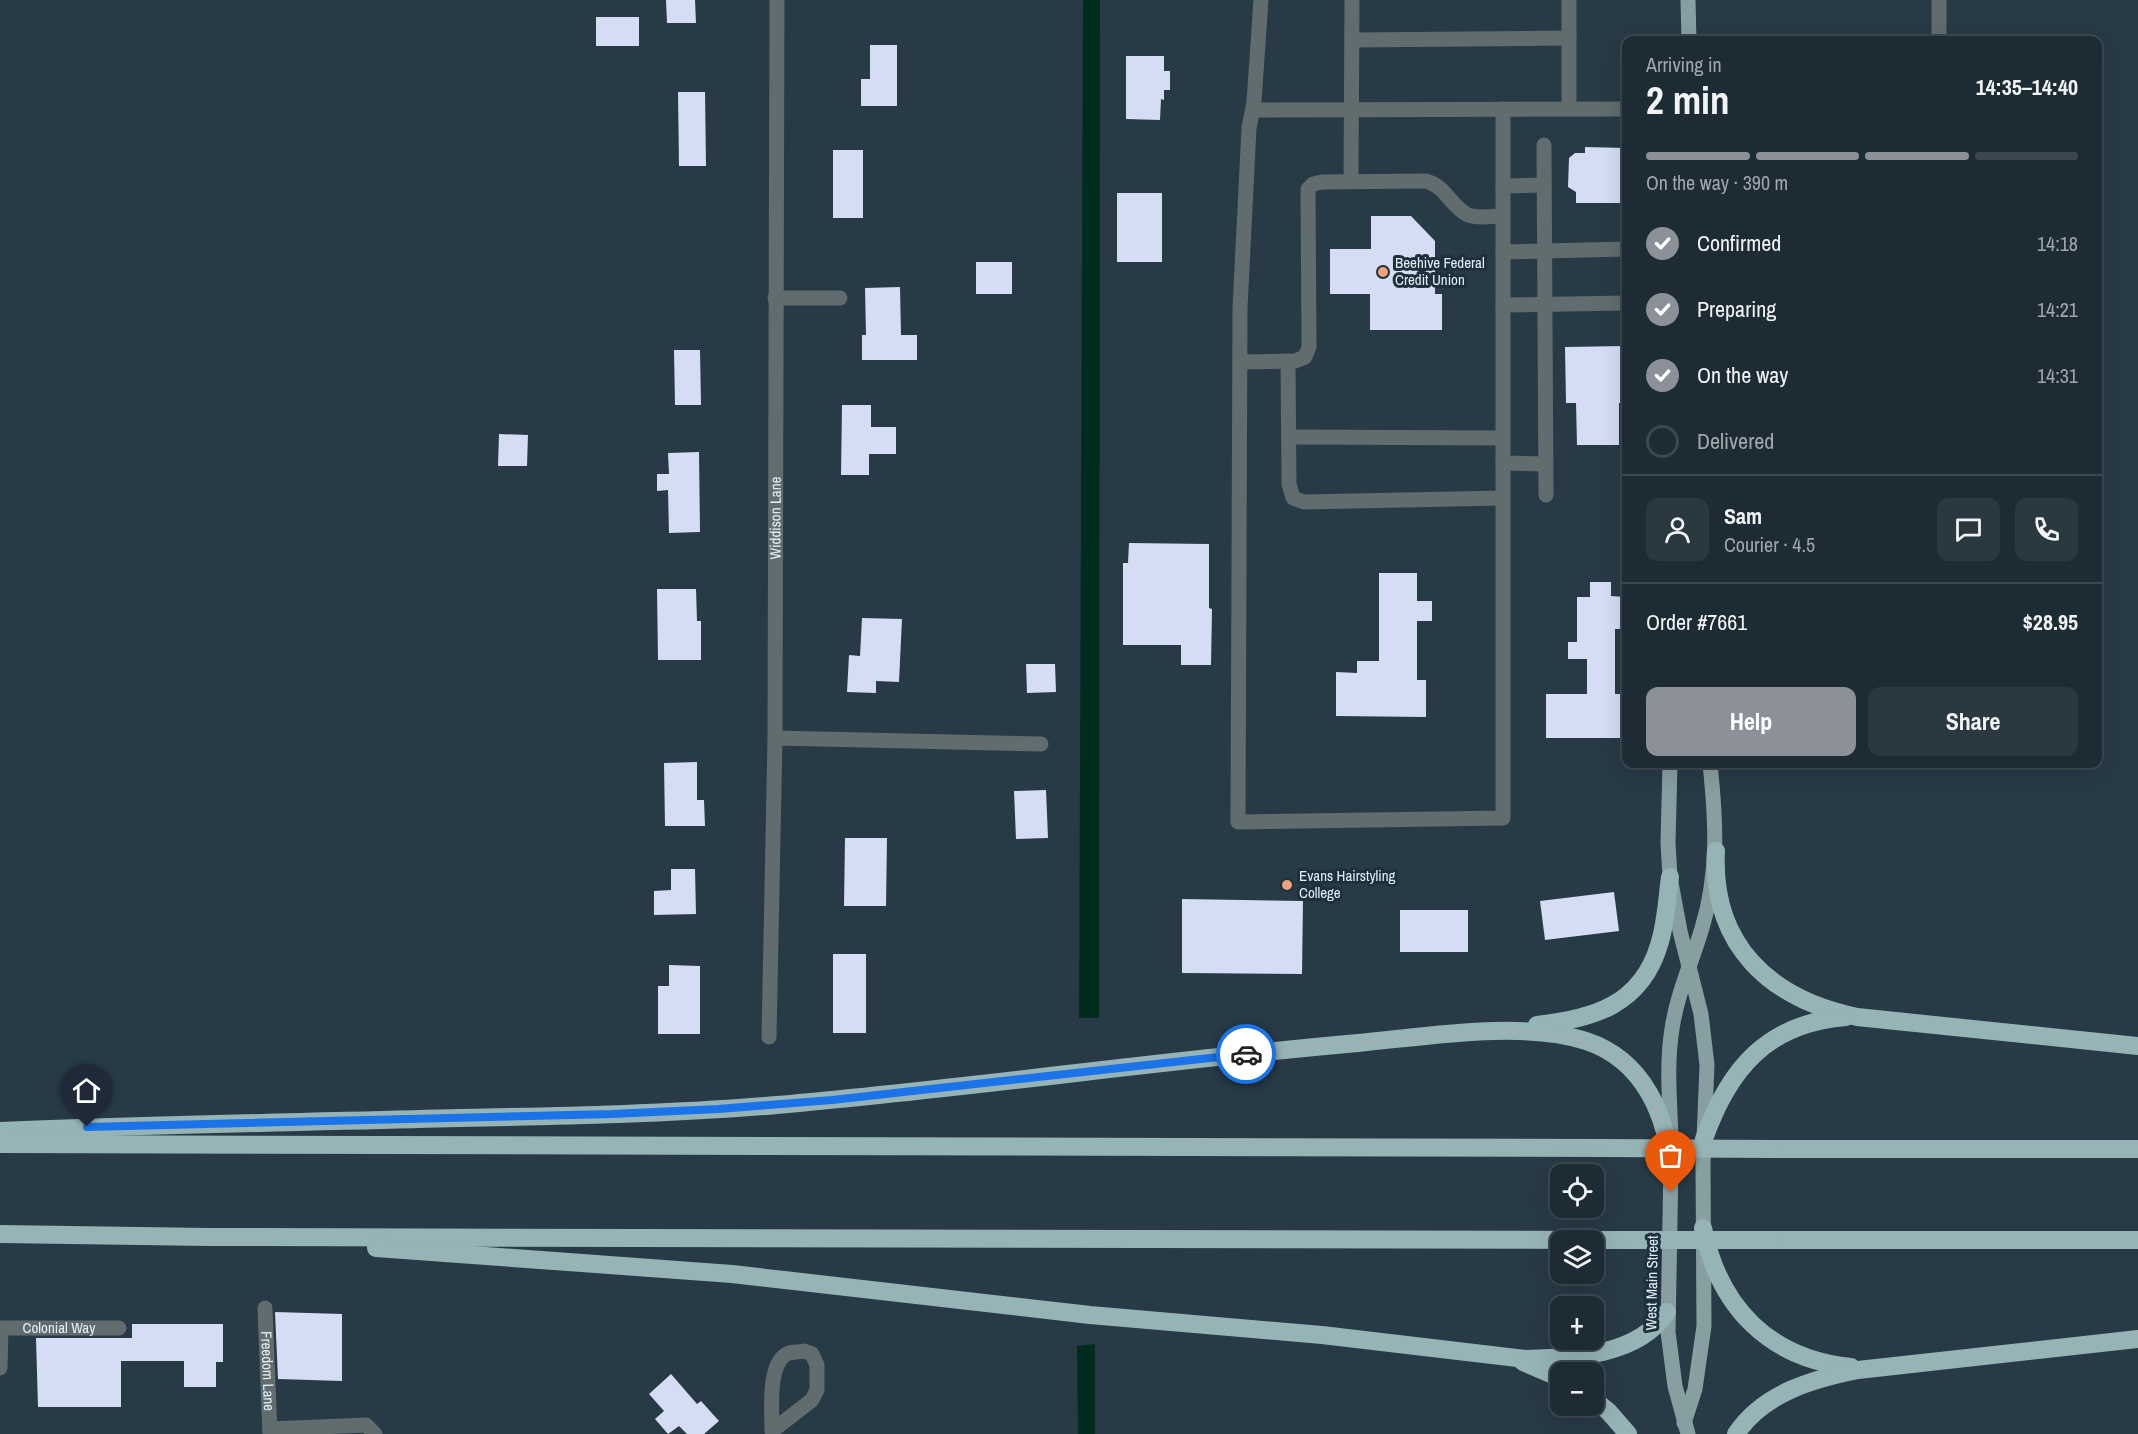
<!DOCTYPE html>
<meta charset="utf-8">
<style>
body{margin:0;font-family:"Archivo Narrow",sans-serif;background:#2a3840;color:#f1f3f6;height:100vh;display:flex;flex-direction:column;font-size:22px;white-space:nowrap}
*{box-sizing:border-box;margin:0}
p{font-size:20px;color:#a0a7ac}
.icon{flex:none;width:33px;height:33px;fill:none;stroke:currentColor;stroke-width:2;stroke-linecap:round;stroke-linejoin:round}
.map{position:relative;flex:1;overflow:hidden}
.details{position:absolute;left:1622px;top:36px;width:480px;height:732px;display:flex;flex-direction:column;background:#1d2c34;border-radius:12px;box-shadow:0 6px 24px #0002,0 0 0 2px #3b484f}
.details>*{flex:none}
.fabs{position:absolute;left:1550px;top:1164px;display:grid;gap:12px}
.fabs a{display:grid;place-items:center;width:54px;height:54px;border-radius:12px;background:#1d2c34;box-shadow:0 6px 24px #0002,0 0 0 2px #3b484f;font-size:30px}
.pin{position:absolute;display:grid;place-items:center;width:51px;height:51px;color:#fff;margin:-62px -26px;border-radius:50% 50% 50% 0;rotate:-45deg;box-shadow:0 0 6px #0007}
.pin .icon{rotate:45deg}
.courier{position:absolute;display:grid;place-items:center;width:60px;height:60px;margin:-30px;border:4px solid #1a73e8;border-radius:50%;background:#fff;color:#222;box-shadow:0 2px 8px #0007}
.overview em{font-style:normal;font-weight:800}
.overview div{display:flex;flex-direction:column-reverse}
.overview{display:flex;align-items:center;justify-content:space-between;height:102px;padding:0 24px}
h1{font-size:39px;font-weight:800;line-height:45px}
.bar{display:grid;grid-template-columns:repeat(4,1fr);gap:9px 6px;align-content:center;height:72px;padding:0 24px}
.bar i{height:8px;border-radius:4px;background:#3b484f}
.bar .active{background:#8c9099}
.bar p{grid-column:span 4}
.line{display:flex;align-items:center;gap:15px;padding:0 24px;border-top:2px solid #3b484f}
.line div{flex:1}
.round{display:grid;place-items:center;flex:none;width:63px;height:63px;border-radius:12px;background:#2a3840}
ol{padding:0 24px;list-style:none}
li{display:flex;align-items:center;gap:18px;height:66px}
li p{margin-inline-start:auto}
li .icon{padding:6px;border-radius:50%;background:#8c9099;color:#fff;stroke-width:4}
li:last-child{color:#a0a7ac}
li i{width:33px;height:33px;border:3px solid #3b484f;border-radius:50%}
.cta{display:flex;gap:12px;margin-top:auto;padding:12px 24px}
.cta a{flex:1;height:69px;border-radius:12px;background:#8c9099;color:#fff;font-size:24px;font-weight:800;line-height:69px;text-align:center}
.cta a+a{background:#2a3840;color:#f1f3f6}
.map>svg:first-child{display:block}
</style>
<div class="map">
<svg width="2138" height="1434" viewBox="0 0 2138 1434">
<rect width="100%" height="100%" fill="#273a46"/>
<g fill="#002c20">
<path d="M1083,0H1100L1099,1018H1079Z"/>
<path d="M1095,1344V1434H1078L1077,1346Z"/>
</g>
<g fill="#d5ddf4">
<path d="M666,0H695L696,23H667Z"/>
<rect x="596" y="17" width="43" height="29"/>
<path d="M870,45H897V106H861V79H870Z"/>
<path d="M1126,56H1164V71H1170V90H1164V100L1161,99L1160,120L1126,119Z"/>
<path d="M678,92H705L706,166H679Z"/>
<path d="M1585,147L1626,148V203H1576V192L1568,187L1569,158L1575,153H1585Z"/>
<rect x="833" y="150" width="30" height="68"/>
<rect x="1117" y="193" width="45" height="69"/>
<path d="M1371,216H1411L1435,241V294H1442V330H1370V294H1330V249H1371Z"/>
<rect x="976" y="262" width="36" height="32"/>
<path d="M900,287L901,335H917V360H862V335H866L865,288Z"/>
<path d="M1626,346V403H1619V445H1577L1576,403H1566L1565,347Z"/>
<path d="M674,350H700L701,405H675Z"/>
<path d="M842,405H871V427H896V454H869V475H841Z"/>
<path d="M499,434L528,435L527,466H498Z"/>
<path d="M699,452L700,532L669,533L668,490L657,491V474H669L668,453Z"/>
<path d="M1129,543L1209,544V608L1212,609L1211,665H1181V645H1123V563H1128Z"/>
<path d="M1379,573H1417V601H1432V621H1417V680H1426V717L1336,716V672L1357,673V661H1379Z"/>
<path d="M1590,582H1611V596L1624,597V629H1615V694H1626V738H1546V694H1587V659H1568V642H1577V597H1590Z"/>
<path d="M657,589H696L697,621H701V660H658Z"/>
<path d="M862,618L902,619L899,682L876,681V693L847,692L849,655L860,656Z"/>
<path d="M1026,664H1055L1056,692L1027,693Z"/>
<path d="M697,762V800H704L705,826H665L664,763Z"/>
<path d="M1046,790L1048,838L1016,839L1014,791Z"/>
<path d="M845,838H887L886,906H844Z"/>
<path d="M671,869H695L696,914L654,915V891L671,890Z"/>
<path d="M1614,892L1619,931L1545,940L1540,901Z"/>
<path d="M1182,899L1303,901L1302,974L1182,973Z"/>
<rect x="1400" y="910" width="68" height="42"/>
<rect x="833" y="954" width="33" height="79"/>
<path d="M669,965L700,966V1034H658V986H669Z"/>
<path d="M275,1312L342,1314V1381L278,1379Z"/>
<path d="M132,1324H223V1362H216V1387H184V1361H121V1407H38L36,1338H132Z"/>
<path d="M671,1374L697,1404L701,1401L719,1421L704,1434H687L679,1426L668,1434L655,1419L664,1411L649,1394Z"/>
</g>
<g fill="none" stroke-linecap="round" stroke-linejoin="round">
<g stroke="#606c6d" stroke-width="15">
<path d="M1261,0L1254,102L1249,128L1240,308L1238,822L1503,818V109"/>
<path d="M1569,0V109"/>
<path d="M1352,40L1569,38"/>
<path d="M1939,40V0"/>
<path d="M1253,110L1626,109"/>
<path d="M1544,145L1546,495"/>
<path d="M1351,181L1352,0"/>
<path d="M1503,186L1544,185"/>
<path d="M1503,252L1626,249"/>
<path d="M775,298H840"/>
<path d="M1503,305L1626,303"/>
<path d="M1288,361L1289,484L1293,498L1304,502L1503,498"/>
<path d="M1240,362L1295,361L1305,357L1309,347L1308,189L1313,184L1322,182L1426,181C1446,186 1451,207 1468,215C1478,219 1492,216 1503,216"/>
<path d="M1289,437L1503,438"/>
<path d="M1503,463L1546,464"/>
<path d="M775,738L1041,744"/>
<path id="s1" d="M769,1037L775,738L777,0"/>
<path id="s2" d="M265,1308L270,1434"/>
<path d="M804,1351L812,1354L817,1365V1390L812,1400L772,1431C772,1411 767,1361 789,1353C793,1352 799,1352 804,1351Z"/>
<path id="s3" d="M0,1368L1,1328H119"/>
<path d="M270,1429L366,1425L375,1434"/>
</g>
<g stroke="#879fa1" stroke-width="15">
<path d="M1688,0L1689,40"/>
<path d="M1670,764L1668,843L1670,877L1680,931L1701,1014L1707,1065L1703,1164L1704,1326L1695,1389L1684,1423"/>
<path d="M1671,1139C1670,1102 1666,1066 1672,1029C1677,994 1692,962 1702,928C1719,873 1716,820 1710,764"/>
<path d="M1671,1163L1668,1332L1675,1386L1688,1434"/>
</g>
<g stroke="#96b3b6" stroke-width="18">
<path d="M1716,851C1711,944 1769,999 1857,1017L2138,1046"/>
<path d="M1537,1025C1593,1019 1641,1005 1659,945C1666,924 1667,899 1670,877"/>
<path d="M0,1131C153,1125 306,1122 460,1118C566,1116 672,1114 777,1105C971,1088 1164,1060 1358,1043C1423,1037 1524,1020 1586,1041C1644,1060 1668,1117 1671,1173"/>
<path d="M1704,1139C1729,1068 1768,1023 1846,1017"/>
<path d="M0,1144L1601,1148"/>
<path d="M1775,1149H2138"/>
<path d="M1703,1228C1719,1307 1769,1359 1851,1367"/>
<path d="M0,1234L209,1237L1599,1240"/>
<path d="M1774,1240H2138"/>
<path d="M376,1248L732,1274L1090,1315L1322,1335L1526,1359C1574,1358 1638,1356 1667,1312"/>
<path d="M1523,1362L1560,1378"/>
<path d="M1593,1399L1608,1411L1628,1434"/>
<path d="M1736,1434C1763,1393 1813,1379 1858,1370L2138,1339"/>
</g>
<g stroke="#96b3b6" stroke-width="18">
<path d="M1601,1148L1775,1149"/>
<path d="M1599,1240H1774"/>
</g>
</g>
<g fill="none" stroke-linecap="round" stroke-linejoin="round">
<path stroke="#a1b0b9" stroke-width="6" stroke-dasharray="0 10.8" d="M1246,1054C1304,1047 1361,1042 1419,1038C1496,1031 1602,1014 1648,1092C1667,1123 1672,1156 1671,1192"/>
<path stroke="#1a73e8" stroke-width="8" d="M87,1127L612,1114L718,1109L832,1100L1246,1054"/>
</g>
<g fill="#f2a17e" stroke="#1d303b" stroke-width="2">
<circle cx="1383" cy="272" r="6"/>
<circle cx="1287" cy="885" r="6"/>
</g>
<g text-anchor="middle" stroke-width="6" stroke-linejoin="round" paint-order="stroke">
<g font-size="15" fill="#e3eff7" stroke="#1d303b" text-anchor="start">
<text x="1395" y="268">Beehive Federal<tspan x="1395" dy="17">Credit Union</tspan></text>
<text x="1299" y="881">Evans Hairstyling<tspan x="1299" dy="17">College</tspan></text>
</g>
<g font-size="15" fill="#e3eff7" stroke="#1d303b">
<text dy="5" stroke="none"><textPath href="#s1" startOffset="519">Widdison Lane</textPath></text>
<text transform="translate(1652 1283) rotate(-89)" y="5">West Main Street</text>
<text dy="5" stroke="none"><textPath href="#s3" startOffset="98">Colonial Way</textPath></text>
<text dy="5" stroke="none"><textPath href="#s2" startOffset="63">Freedom Lane</textPath></text>
</g>
</g>
</svg>
<div class="fabs">
<a><svg class="icon" aria-label="locate" viewBox="0 0 24 24"><circle cx="12" cy="12" r="6"/><path d="M12 2v4M12 18v4M2 12h4M18 12h4"/></svg></a>
<a><svg class="icon" aria-label="layers" viewBox="0 0 24 24"><path d="M12 4l9 5-9 5-9-5zM3 14l9 5 9-5"/></svg></a>
<a>+</a>
<a>−</a>
</div>
<div class="pin" style="left:1671px;top:1192px;background:#ea580c"><svg class="icon" aria-label="bag" viewBox="0 0 24 24"><path d="M5 8h14l-1 12H6zM9 8a3 3 0 0 1 6 0"/></svg></div>
<div class="pin" style="left:87px;top:1127px;background:#1f2937"><svg class="icon" aria-label="home" viewBox="0 0 24 24"><path d="M3 11l9-7 9 7M6 9v11h12V9"/></svg></div>
<div class="courier" style="left:1246px;top:1054px"><svg class="icon" aria-label="car" viewBox="0 0 24 24"><path d="M5 17H2v-5l4-1 3-4h7l3 4 3 1v5h-3M9 17h6M6 11h13"/><circle cx="7" cy="17" r="2"/><circle cx="17" cy="17" r="2"/></svg></div>
<section class="details">
<div class="overview"><div><h1>2 min</h1><p>Arriving in</p></div><em>14:35–14:40</em></div>
<div class="bar"><i class="active"></i><i class="active"></i><i class="active"></i><i></i><p>On the way · 390 m</p></div>
<ol>
<li><svg class="icon" aria-label="check" viewBox="0 0 24 24"><path d="M5 12l5 5 9-10"/></svg>Confirmed<p>14:18</p></li>
<li><svg class="icon" aria-label="check" viewBox="0 0 24 24"><path d="M5 12l5 5 9-10"/></svg>Preparing<p>14:21</p></li>
<li><svg class="icon" aria-label="check" viewBox="0 0 24 24"><path d="M5 12l5 5 9-10"/></svg>On the way<p>14:31</p></li>
<li><i></i>Delivered</li>
</ol>
<div class="line" style="height:108px"><a class="round"><svg class="icon" aria-label="person" viewBox="0 0 24 24"><circle cx="12" cy="8" r="4"/><path d="M4 21q1-7 8-7t8 7"/></svg></a><div><b>Sam</b><p>Courier · 4.5</p></div><a class="round"><svg class="icon" aria-label="chat" viewBox="0 0 24 24"><path d="M4 5h16v11H9l-5 4z"/></svg></a><a class="round"><svg class="icon" aria-label="phone" viewBox="0 0 24 24"><path d="M5 4h4l2 5-3 2q2 4 5 5l2-3 5 2v4C11 20 4 13 5 4z"/></svg></a></div>
<div class="line" style="height:78px"><div>Order #7661</div><b>$28.95</b></div>
<div class="cta"><a>Help</a><a>Share</a></div>
</section>
</div>
